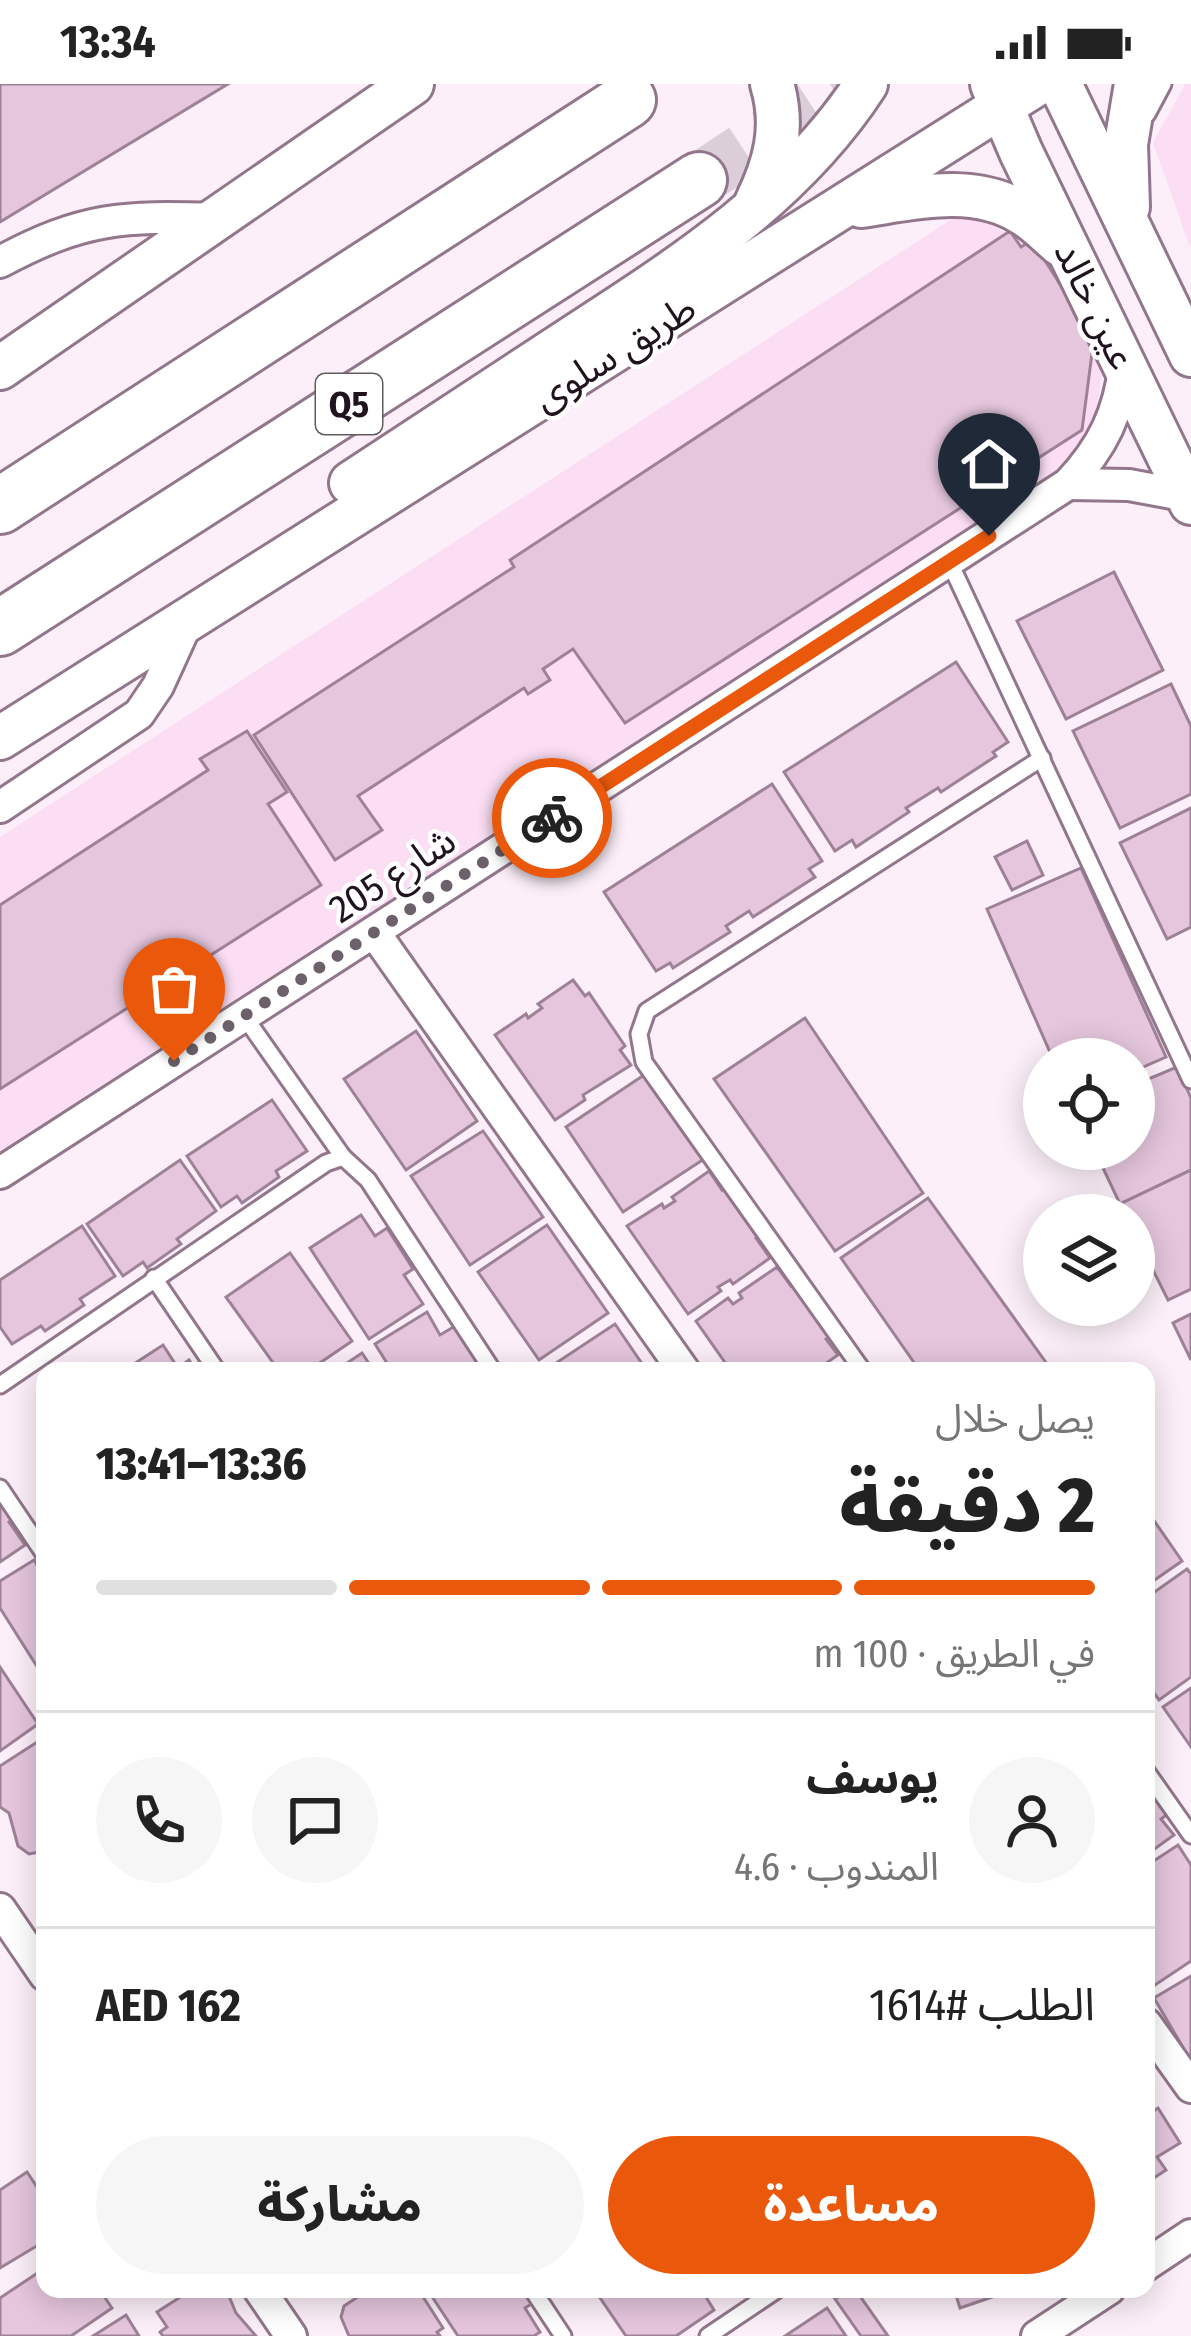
<!DOCTYPE html>
<html lang="ar">
<meta charset="utf-8">
<style>
body{margin:0;font-family:"Fira Sans Condensed","Noto Sans Arabic",sans-serif;background:#f6f6f6;color:#222;direction:rtl;height:100vh;display:flex;flex-direction:column;font-size:45px;white-space:nowrap}
*{box-sizing:border-box;margin:0}
p{font-size:39px;color:#767676}
.icon{flex:none;width:66px;height:66px;fill:none;stroke:currentColor;stroke-width:2;stroke-linecap:round;stroke-linejoin:round}
.map{position:relative;flex:1;overflow:hidden;direction:ltr}
.side{position:absolute;left:36px;top:1278px;width:1119px;height:936px;display:flex;flex-direction:column;background:#fff;border-radius:24px;box-shadow:0 6px 30px #0003;direction:rtl}
.side>*{flex:none}
.controls{position:absolute;left:1023px;top:954px;display:grid;gap:24px}
.controls a{display:grid;place-items:center;width:132px;height:132px;border-radius:50%;background:#fff;box-shadow:0 6px 30px #0003;font-size:60px}
.pin{position:absolute;display:grid;place-items:center;width:102px;height:102px;color:#fff;margin:-123px -51px;border-radius:50% 50% 50% 0;rotate:-45deg;box-shadow:0 0 12px #0007}
.pin .icon{rotate:45deg}
.courier{position:absolute;display:grid;place-items:center;width:120px;height:120px;margin:-60px;border:9px solid #ea580c;border-radius:50%;background:#fff;color:#222;box-shadow:0 3px 15px #0007}
.head em{font-style:normal;font-weight:800}
.head div{display:flex;flex-direction:column-reverse}
.head{display:flex;align-items:center;justify-content:space-between;height:204px;padding:0 60px}
h1{font-size:78px;font-weight:800;line-height:90px}
.bar{display:grid;grid-template-columns:repeat(4,1fr);gap:18px 12px;align-content:center;height:144px;padding:0 60px}
.bar i{height:15px;border-radius:9px;background:#e0e0e0}
.bar .current{background:#ea580c}
.bar p{grid-column:span 4}
.line{display:flex;align-items:center;gap:30px;padding:0 60px;border-top:3px solid #e0e0e0}
.line div{flex:1}
.round{display:grid;place-items:center;flex:none;width:126px;height:126px;border-radius:63px;background:#f6f6f6}
.button{display:flex;gap:24px;margin-top:auto;padding:24px 60px}
.button a{flex:1;height:138px;border-radius:72px;background:#ea580c;color:#fff;font-size:48px;font-weight:800;line-height:138px;text-align:center}
.button a+a{background:#f6f6f6;color:#222}
.status{display:flex;justify-content:space-between;align-items:center;height:84px;padding:0 60px;background:#fff;direction:ltr}
.status svg{height:33px;fill:currentColor}
.map>svg:first-child{display:block}
</style>
<div class="status"><b>13:34</b><svg viewBox="0 0 49 12"><path d="M0 12V9h3v3zM5 12V6h3v6zM10 12V3h3v9zM15 12V0h3v12zM26 1h20v11H26zM47 4h2v5h-2z"/></svg></div>
<div class="map">
<svg width="1191" height="2252" viewBox="0 0 1191 2252">
<rect width="100%" height="100%" fill="#fceff9"/>
<g fill="#fcdef4">
<path d="M1185,0H1191V166L1153,59Z"/>
<path d="M964,127L1054,174L1103,284L1095,336L1063,382L0,1067V753Z"/>
</g>
<g fill="#e5c6dd" stroke="#9d8196" stroke-width="3">
<path d="M0,0H228L0,138Z"/>
<path d="M1010,147L1021,163L1032,156L1094,254L1082,346L625,639L573,565L543,585L550,596L528,610L524,604L358,712L382,746L335,776L254,651L514,483L510,476Z"/>
<path d="M1114,488L1163,586L1066,635L1017,537Z"/>
<path d="M956,578L1008,658L993,668L996,672L941,708L938,704L906,724L909,728L856,763L852,756L835,767L784,688Z"/>
<path d="M1171,600L1191,642V710L1120,744L1073,647Z"/>
<path d="M247,647L287,708L268,720L321,801L0,1005V821L208,686L200,675Z"/>
<path d="M772,700L822,777L809,785L815,793L753,833L749,827L726,842L730,848L673,884L670,879L656,887L604,808Z"/>
<path d="M1191,724V843L1167,855L1120,759Z"/>
<path d="M1027,757L1043,791L1012,806L995,773Z"/>
<path d="M1081,784L1166,973L1134,987V975H1053L987,825Z"/>
<path d="M573,896L585,912L589,909L625,962L620,966L631,981L583,1011L585,1016L555,1036L495,951L526,930L528,934L542,924L538,920Z"/>
<path d="M805,934L923,1109L835,1167L714,995Z"/>
<path d="M416,947L477,1037L406,1086L344,995Z"/>
<path d="M1177,983L1191,1014V1086L1120,1120L1094,1065H1134V1001Z"/>
<path d="M647,989L704,1075L623,1128L566,1043Z"/>
<path d="M272,1016L307,1067L276,1087L279,1093L242,1119L237,1112L221,1123L187,1072Z"/>
<path d="M483,1047L543,1133L470,1181L411,1092Z"/>
<path d="M180,1076L216,1127L177,1155L181,1160L147,1184L143,1178L123,1192L87,1140Z"/>
<path d="M1191,1086V1205L1168,1216L1134,1148V1131H1126L1120,1120Z"/>
<path d="M709,1087L722,1106L727,1102L760,1151L756,1154L770,1174L733,1200L730,1196L718,1203L721,1207L688,1230L627,1142L662,1120L664,1124L675,1117L672,1113Z"/>
<path d="M928,1114L1050,1284L1045,1287H920L841,1174Z"/>
<path d="M361,1131L375,1152L387,1144L413,1185L404,1191L423,1220L369,1255L310,1164Z"/>
<path d="M547,1141L608,1229L539,1276L478,1188Z"/>
<path d="M82,1142L115,1192L80,1215L84,1221L45,1247L41,1242L12,1260L0,1243V1196Z"/>
<path d="M290,1169L352,1257L308,1287H279L226,1213Z"/>
<path d="M777,1183L791,1202L796,1199L832,1251L826,1255L838,1271L815,1287H731L696,1237L728,1214L733,1220L742,1214L739,1209Z"/>
<path d="M427,1228L440,1251L455,1242L479,1280L471,1287H392L375,1260Z"/>
<path d="M1191,1230V1276L1173,1239Z"/>
<path d="M615,1240L647,1287H544Z"/>
<path d="M163,1261L178,1284L189,1276L196,1287H123Z"/>
<path d="M362,1269L374,1287H335Z"/>
<path d="M0,1410L15,1433L9,1438L25,1461L0,1478Z"/>
<path d="M1146,1425L1182,1477L1146,1502Z"/>
<path d="M34,1476L45,1494L43,1592L0,1524V1497Z"/>
<path d="M1187,1485L1191,1490V1593L1159,1616L1146,1598V1514Z"/>
<path d="M0,1583L38,1640L0,1667Z"/>
<path d="M1191,1604V1663L1163,1623Z"/>
<path d="M45,1653V1767L29,1770L18,1762L9,1729L0,1723V1682Z"/>
<path d="M1146,1697L1169,1729L1161,1735L1174,1751L1146,1771Z"/>
<path d="M1178,1761L1191,1781V1877L1146,1907V1782Z"/>
<path d="M1191,1892V1977L1154,1914Z"/>
<path d="M1158,2024L1180,2059L1157,2073L1166,2086L1146,2099V2032Z"/>
<path d="M27,2088L45,2115V2157L0,2184V2106Z"/>
<path d="M45,2184V2205H99L112,2224L71,2252H0V2214Z"/>
<path d="M193,2205H226L236,2229L256,2252H163L160,2248L167,2243L157,2228Z"/>
<path d="M370,2205H418L443,2244L437,2248L440,2252H349L341,2233L344,2222Z"/>
<path d="M427,2205H529L536,2217L525,2224L540,2248L534,2252H458Z"/>
<path d="M594,2205H701L714,2226L676,2252H626Z"/>
<path d="M850,2205H855L888,2252H861L835,2215Z"/>
<path d="M954,2205H996L998,2211L960,2224Z"/>
<path d="M827,2224L846,2252H785Z"/>
<path d="M126,2231L139,2252H93Z"/>
</g>
<g fill="none" stroke-linecap="round" stroke-linejoin="round">
<path stroke="#dbced8" stroke-width="54" stroke-dasharray="54 27" stroke-linecap="butt" d="M699,96L845,0"/>
<g stroke="#92768b" stroke-width="21">
<g id="lane">
<path d="M1147,30L1163,0"/>
<path d="M949,477L1191,996"/>
<path d="M244,932L343,1073"/>
<path d="M154,1194L217,1287"/>
<path d="M863,1287L644,978L639,950L647,927L1042,674"/>
<path d="M0,1301L326,1079L343,1073L368,1096L493,1287"/>
<path d="M0,1404L45,1471"/>
<path d="M1146,1687L1191,1751"/>
<path d="M532,2205L563,2252"/>
<path d="M708,2252L778,2205"/>
</g>
</g>
<g stroke="#92768b" stroke-width="36">
<g id="street">
<path d="M0,178C84,133 123,132 216,135"/>
<path d="M1068,400L1129,401L1188,412"/>
<path d="M0,723L139,630L158,602L189,534"/>
<path d="M374,848L684,1287"/>
<path d="M0,1089L1068,400C1103,363 1119,329 1125,279"/>
<path d="M0,1825L45,1891"/>
<path d="M1146,1940L1191,2003"/>
<path d="M1146,2181L1191,2151"/>
<path d="M259,2205L291,2252"/>
<path d="M1037,2252L1109,2205"/>
</g>
</g>
<g stroke="#92768b" stroke-width="48">
<g id="secondary">
<path d="M992,0L1021,68L1191,419"/>
<path d="M1060,0L1191,271"/>
<path d="M756,119C775,80 785,43 772,0"/>
<path d="M861,122C915,114 973,99 1022,129C1036,137 1048,150 1060,160"/>
<path d="M1128,123L1126,60L1136,0"/>
<path d="M0,284L412,0"/>
<path d="M351,399C426,350 501,301 575,252C683,182 795,110 866,0"/>
<path d="M0,654L1037,0"/>
</g>
</g>
<g stroke="#92768b" stroke-width="60">
<g id="highway">
<path d="M0,422L628,16"/>
<path d="M0,544L699,96"/>
</g>
</g>
<use href="#lane" stroke="#fff" stroke-width="15"/>
<use href="#street" stroke="#fff" stroke-width="30"/>
<use href="#secondary" stroke="#fff" stroke-width="42"/>
<use href="#highway" stroke="#fff" stroke-width="54"/>
</g>
<g fill="none" stroke-linecap="round" stroke-linejoin="round">
<path stroke="#6c616a" stroke-width="12" stroke-dasharray="0 21.6" d="M174,977L552,734"/>
<path stroke="#ea580c" stroke-width="15" d="M552,734L989,452"/>
</g>
<g text-anchor="middle" stroke-width="9" stroke-linejoin="round" paint-order="stroke">
<rect fill="#fff" stroke="#625a61" stroke-width="3" x="316" y="290" width="66" height="60" rx="9"/>
<g font-size="36" font-weight="bold" fill="#1f141d">
<text x="349" y="333">Q5</text>
</g>
<g font-size="39" fill="#1f141d" stroke="#fff">
<text transform="translate(1096 221) rotate(64)" y="14">عين خالد</text>
<text transform="translate(614 268) rotate(-32)" y="14">طريق سلوى</text>
<text transform="translate(392 790) rotate(-33)" y="14">شارع 205</text>
</g>
</g>
</svg>
<div class="controls">
<a><svg class="icon" aria-label="locate" viewBox="0 0 24 24"><circle cx="12" cy="12" r="6"/><path d="M12 2v4M12 18v4M2 12h4M18 12h4"/></svg></a>
<a><svg class="icon" aria-label="layers" viewBox="0 0 24 24"><path d="M12 4l9 5-9 5-9-5zM3 14l9 5 9-5"/></svg></a>
</div>
<div class="pin" style="left:174px;top:977px;background:#ea580c"><svg class="icon" aria-label="bag" viewBox="0 0 24 24"><path d="M5 8h14l-1 12H6zM9 8a3 3 0 0 1 6 0"/></svg></div>
<div class="pin" style="left:989px;top:452px;background:#1f2937"><svg class="icon" aria-label="home" viewBox="0 0 24 24"><path d="M3 11l9-7 9 7M6 9v11h12V9"/></svg></div>
<div class="courier" style="left:552px;top:734px"><svg class="icon" aria-label="bike" viewBox="0 0 24 24"><circle cx="6" cy="16" r="4"/><circle cx="18" cy="16" r="4"/><path d="M6 16l4-8h5l3 8M10 8l3 8H6M13 5h3"/></svg></div>
<section class="side">
<div class="head"><div><h1>2 دقيقة</h1><p>يصل خلال</p></div><em>13:36–13:41</em></div>
<div class="bar"><i class="current"></i><i class="current"></i><i class="current"></i><i></i><p>في الطريق · 100 m</p></div>
<div class="line" style="height:216px"><a class="round"><svg class="icon" aria-label="person" viewBox="0 0 24 24"><circle cx="12" cy="8" r="4"/><path d="M4 21q1-7 8-7t8 7"/></svg></a><div><b>يوسف</b><p>المندوب · 4.6</p></div><a class="round"><svg class="icon" aria-label="chat" viewBox="0 0 24 24"><path d="M4 5h16v11H9l-5 4z"/></svg></a><a class="round"><svg class="icon" aria-label="phone" viewBox="0 0 24 24"><path d="M5 4h4l2 5-3 2q2 4 5 5l2-3 5 2v4C11 20 4 13 5 4z"/></svg></a></div>
<div class="line" style="height:156px"><div>الطلب #1614</div><b>AED 162</b></div>
<div class="button"><a>مساعدة</a><a>مشاركة</a></div>
</section>
</div>
